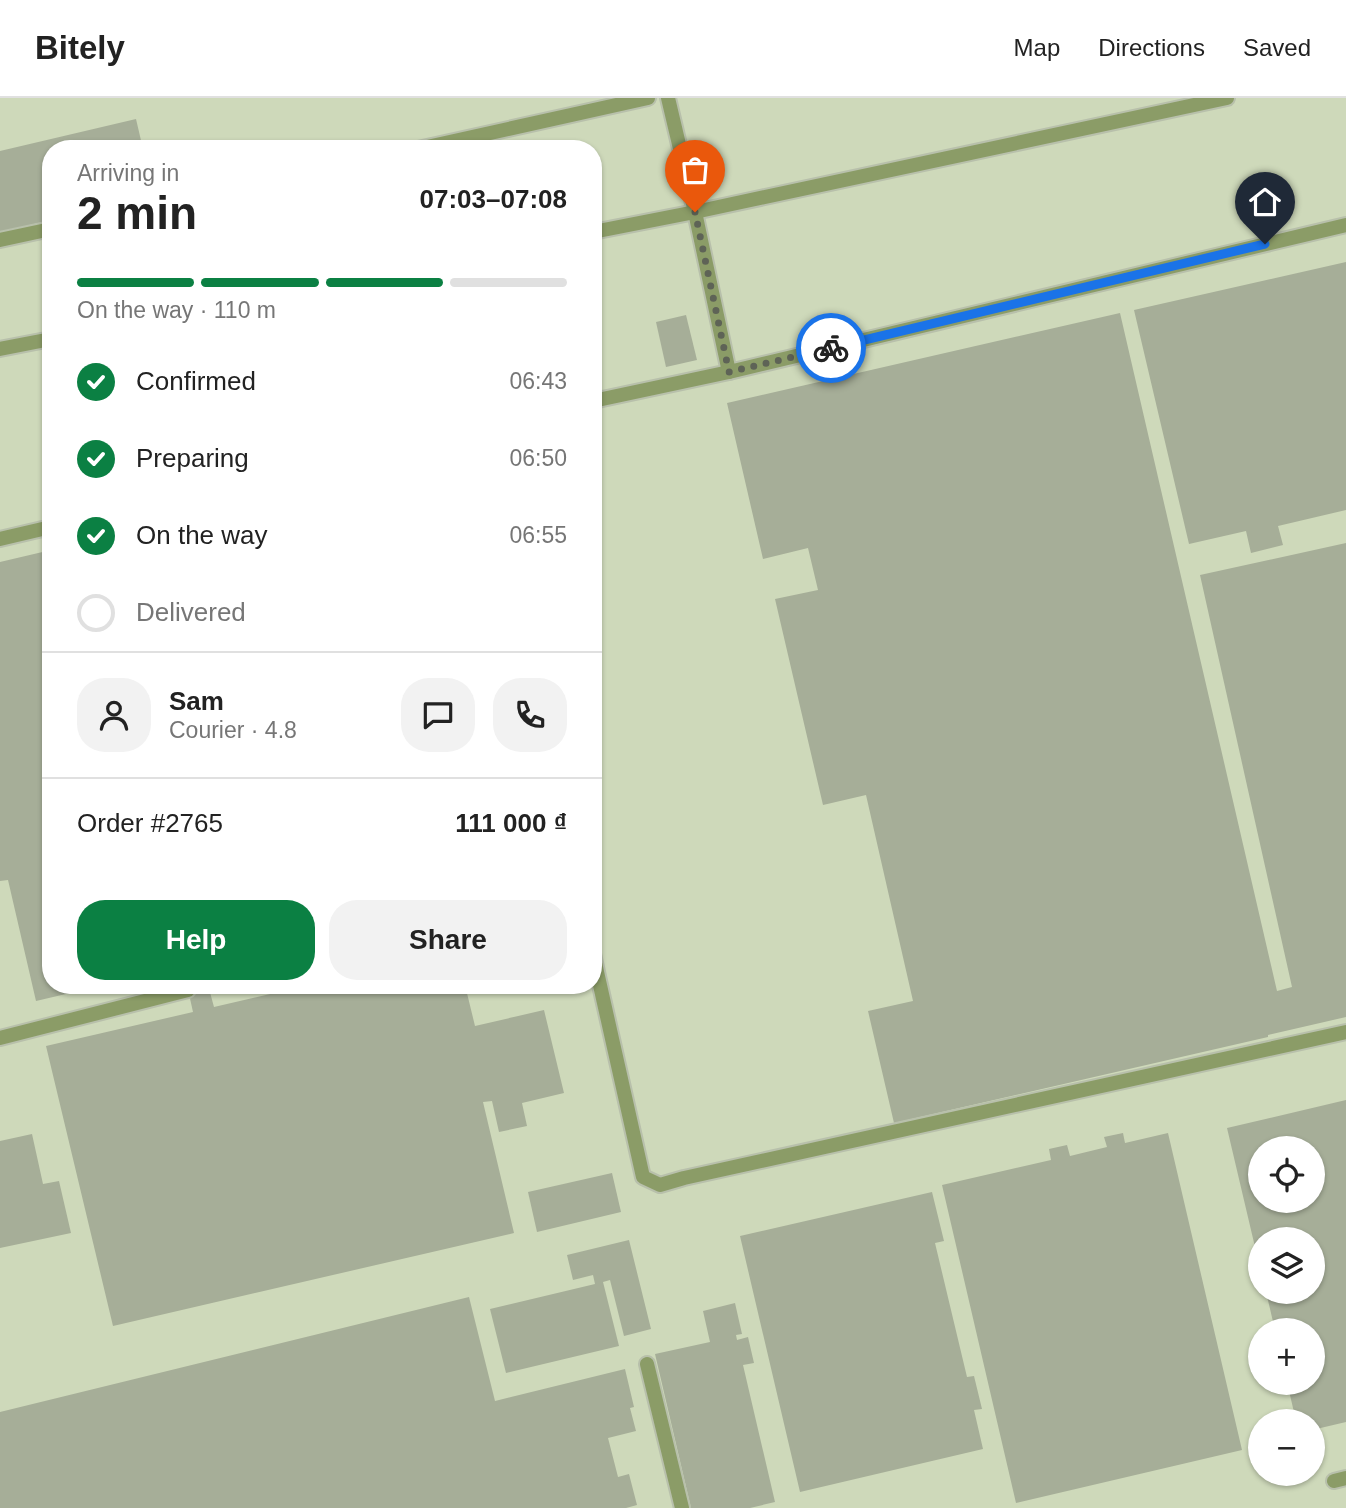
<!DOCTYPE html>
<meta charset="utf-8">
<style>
body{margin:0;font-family:Helvetica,sans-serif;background:#f2f2f2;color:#222;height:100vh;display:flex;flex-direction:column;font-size:26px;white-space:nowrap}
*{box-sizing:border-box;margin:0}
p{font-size:23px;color:#767676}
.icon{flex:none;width:38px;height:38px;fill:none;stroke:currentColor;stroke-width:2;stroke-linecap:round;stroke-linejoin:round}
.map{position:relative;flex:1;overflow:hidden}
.side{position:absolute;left:42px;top:42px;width:560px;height:854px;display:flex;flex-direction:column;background:#fff;border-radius:28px;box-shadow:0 2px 5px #0004}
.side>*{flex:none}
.fabs{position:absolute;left:1248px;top:1038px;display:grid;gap:14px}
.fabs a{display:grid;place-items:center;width:77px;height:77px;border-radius:50%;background:#fff;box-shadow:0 2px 5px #0004;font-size:35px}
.pin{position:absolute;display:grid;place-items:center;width:60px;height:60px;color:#fff;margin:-72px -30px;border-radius:50% 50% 50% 0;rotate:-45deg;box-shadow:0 0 7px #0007}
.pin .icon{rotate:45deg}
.courier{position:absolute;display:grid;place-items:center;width:70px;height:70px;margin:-35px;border:5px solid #1a73e8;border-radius:50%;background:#fff;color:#222;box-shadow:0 2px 9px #0007}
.headline em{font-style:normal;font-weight:700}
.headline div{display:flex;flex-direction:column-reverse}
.headline{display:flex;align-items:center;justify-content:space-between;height:119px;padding:0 35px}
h1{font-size:46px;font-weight:700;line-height:52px}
.bar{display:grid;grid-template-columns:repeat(4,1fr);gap:10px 7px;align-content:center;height:84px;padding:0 35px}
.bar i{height:9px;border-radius:5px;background:#e0e0e0}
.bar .active{background:#0b8043}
.bar p{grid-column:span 4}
.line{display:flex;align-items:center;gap:18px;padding:0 35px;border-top:2px solid #e0e0e0}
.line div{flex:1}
.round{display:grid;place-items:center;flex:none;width:74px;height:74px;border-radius:28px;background:#f2f2f2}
ol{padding:0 35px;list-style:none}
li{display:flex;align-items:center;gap:21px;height:77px}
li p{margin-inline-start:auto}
li .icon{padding:7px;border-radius:50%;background:#0b8043;color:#fff;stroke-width:4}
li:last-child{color:#767676}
li i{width:38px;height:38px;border:4px solid #e0e0e0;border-radius:50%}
.button{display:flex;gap:14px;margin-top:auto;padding:14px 35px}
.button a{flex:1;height:80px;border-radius:28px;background:#0b8043;color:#fff;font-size:28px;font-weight:700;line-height:80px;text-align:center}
.button a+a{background:#f2f2f2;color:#222}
header{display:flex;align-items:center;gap:42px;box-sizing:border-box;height:98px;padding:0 35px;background:#fff;border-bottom:2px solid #e0e0e0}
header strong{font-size:33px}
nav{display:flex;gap:38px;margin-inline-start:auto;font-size:24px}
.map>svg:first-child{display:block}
</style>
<header>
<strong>Bitely</strong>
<nav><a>Map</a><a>Directions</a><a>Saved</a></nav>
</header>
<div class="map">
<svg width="1346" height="1410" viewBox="0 0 1346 1410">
<rect width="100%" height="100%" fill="#dbe4cc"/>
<path fill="#ced9ba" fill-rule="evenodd" d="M0,0H1346V1410H0ZM51,51H593V887H51ZM1260,1050H1312V1102H1260ZM1260,1141H1312V1194H1260ZM1260,1232H1312V1284H1260ZM1260,1323H1312V1376H1260Z"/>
<g fill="#a6ae98" fill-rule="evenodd">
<path d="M136,21L143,51H51V122L0,134V53Z"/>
<path d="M1346,164V412L1278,428L1283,447L1251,455L1246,433L1189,446L1134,212Z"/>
<path d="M1120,215L1277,893L1292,889L1200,477L1346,445V919L1268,937V939L894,1025L868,913L913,903L866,697L823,707L775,501L818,492L808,450L763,461L727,305Z"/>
<path d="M686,217L697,262L666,269L656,224Z"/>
<path d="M51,452V887L100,888L36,903L8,782L0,783V464Z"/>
<path d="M187,887H208L214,909L309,887H465L475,928L544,912L564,995L522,1005L527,1028L499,1034L492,1003L483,1004L514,1135L113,1228L46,948L193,914Z"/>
<path d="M1346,1002V1324L1312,1332V1323H1296L1287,1284H1312V1232H1275L1266,1194H1312V1141H1260L1259,1166L1227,1030ZM1260,1050H1312V1102H1260Z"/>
<path d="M1123,1035L1125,1045L1168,1035L1242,1352L1016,1405L942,1087L1051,1062L1049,1051L1067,1047L1070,1058L1107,1049L1104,1039Z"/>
<path d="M32,1036L43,1086L59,1083L71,1135L0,1150V1043Z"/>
<path d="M612,1075L621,1114L537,1134L528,1094Z"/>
<path d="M932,1094L944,1143L935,1145L967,1279L974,1278L982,1311L974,1312L983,1351L800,1394L740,1138Z"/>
<path d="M629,1142L651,1231L624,1238L610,1182L603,1184L619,1248L506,1275L490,1211L595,1186L593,1177L573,1182L567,1157Z"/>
<path d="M469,1199L495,1303L625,1271L634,1309L630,1310L636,1333L608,1340L618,1379L629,1376L637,1407L626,1410H0V1314Z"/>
<path d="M735,1205L742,1236L736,1237L737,1242L748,1239L754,1265L743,1267L775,1404L750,1410H691L655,1256L710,1244L703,1213Z"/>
</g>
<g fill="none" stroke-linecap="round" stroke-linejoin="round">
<g stroke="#b8c0ab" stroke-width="18">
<g id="service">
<path d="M668,0L695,114L729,274"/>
<path d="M418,51L648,0"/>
<path d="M593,134L695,114L1227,0"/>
<path d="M0,142L51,131"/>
<path d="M0,251L51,241"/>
<path d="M593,303L729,274L1346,127"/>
<path d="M0,441L51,429"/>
<path d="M593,856L643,1079L660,1087L684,1080L1346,934"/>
<path d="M0,940L188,892"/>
<path d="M647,1266L682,1410"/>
<path d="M1334,1383L1346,1380"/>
</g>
</g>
<use href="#service" stroke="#8b9c67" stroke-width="14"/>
</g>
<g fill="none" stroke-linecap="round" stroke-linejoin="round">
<path stroke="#5e6356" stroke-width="7" stroke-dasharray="0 12.6" d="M695,114L729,274L831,250"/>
<path stroke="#1a73e8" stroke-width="9" d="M831,250L1265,146"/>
</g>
</svg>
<div class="fabs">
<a><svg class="icon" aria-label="locate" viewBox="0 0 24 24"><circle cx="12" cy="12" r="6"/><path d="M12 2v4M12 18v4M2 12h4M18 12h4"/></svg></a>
<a><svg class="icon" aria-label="layers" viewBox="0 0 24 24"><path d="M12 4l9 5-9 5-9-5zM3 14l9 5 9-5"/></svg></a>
<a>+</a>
<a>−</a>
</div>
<div class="pin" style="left:695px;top:114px;background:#ea580c"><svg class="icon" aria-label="bag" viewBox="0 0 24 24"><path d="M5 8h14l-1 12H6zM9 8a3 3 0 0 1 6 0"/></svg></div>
<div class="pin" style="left:1265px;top:146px;background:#1f2937"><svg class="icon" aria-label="home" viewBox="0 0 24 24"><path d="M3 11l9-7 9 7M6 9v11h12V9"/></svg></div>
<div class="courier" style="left:831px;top:250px"><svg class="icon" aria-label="bike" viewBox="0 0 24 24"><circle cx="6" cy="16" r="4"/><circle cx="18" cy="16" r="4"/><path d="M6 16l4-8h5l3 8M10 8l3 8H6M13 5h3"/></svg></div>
<section class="side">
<div class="headline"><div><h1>2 min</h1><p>Arriving in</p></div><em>07:03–07:08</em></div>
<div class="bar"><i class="active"></i><i class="active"></i><i class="active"></i><i></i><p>On the way · 110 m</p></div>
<ol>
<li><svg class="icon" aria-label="check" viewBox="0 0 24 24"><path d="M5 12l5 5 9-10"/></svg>Confirmed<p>06:43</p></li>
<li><svg class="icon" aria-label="check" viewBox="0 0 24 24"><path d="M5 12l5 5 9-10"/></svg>Preparing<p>06:50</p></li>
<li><svg class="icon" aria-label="check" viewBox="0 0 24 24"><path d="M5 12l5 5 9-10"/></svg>On the way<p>06:55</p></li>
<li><i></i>Delivered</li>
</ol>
<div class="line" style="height:126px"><a class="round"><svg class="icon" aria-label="person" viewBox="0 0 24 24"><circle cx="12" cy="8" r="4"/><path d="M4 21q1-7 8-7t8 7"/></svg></a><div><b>Sam</b><p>Courier · 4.8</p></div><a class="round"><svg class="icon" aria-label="chat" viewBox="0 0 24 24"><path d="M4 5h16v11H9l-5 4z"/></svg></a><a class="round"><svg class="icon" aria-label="phone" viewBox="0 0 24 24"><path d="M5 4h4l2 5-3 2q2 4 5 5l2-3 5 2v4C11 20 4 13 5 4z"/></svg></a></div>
<div class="line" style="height:91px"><div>Order #2765</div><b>111 000 ₫</b></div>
<div class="button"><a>Help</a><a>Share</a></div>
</section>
</div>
